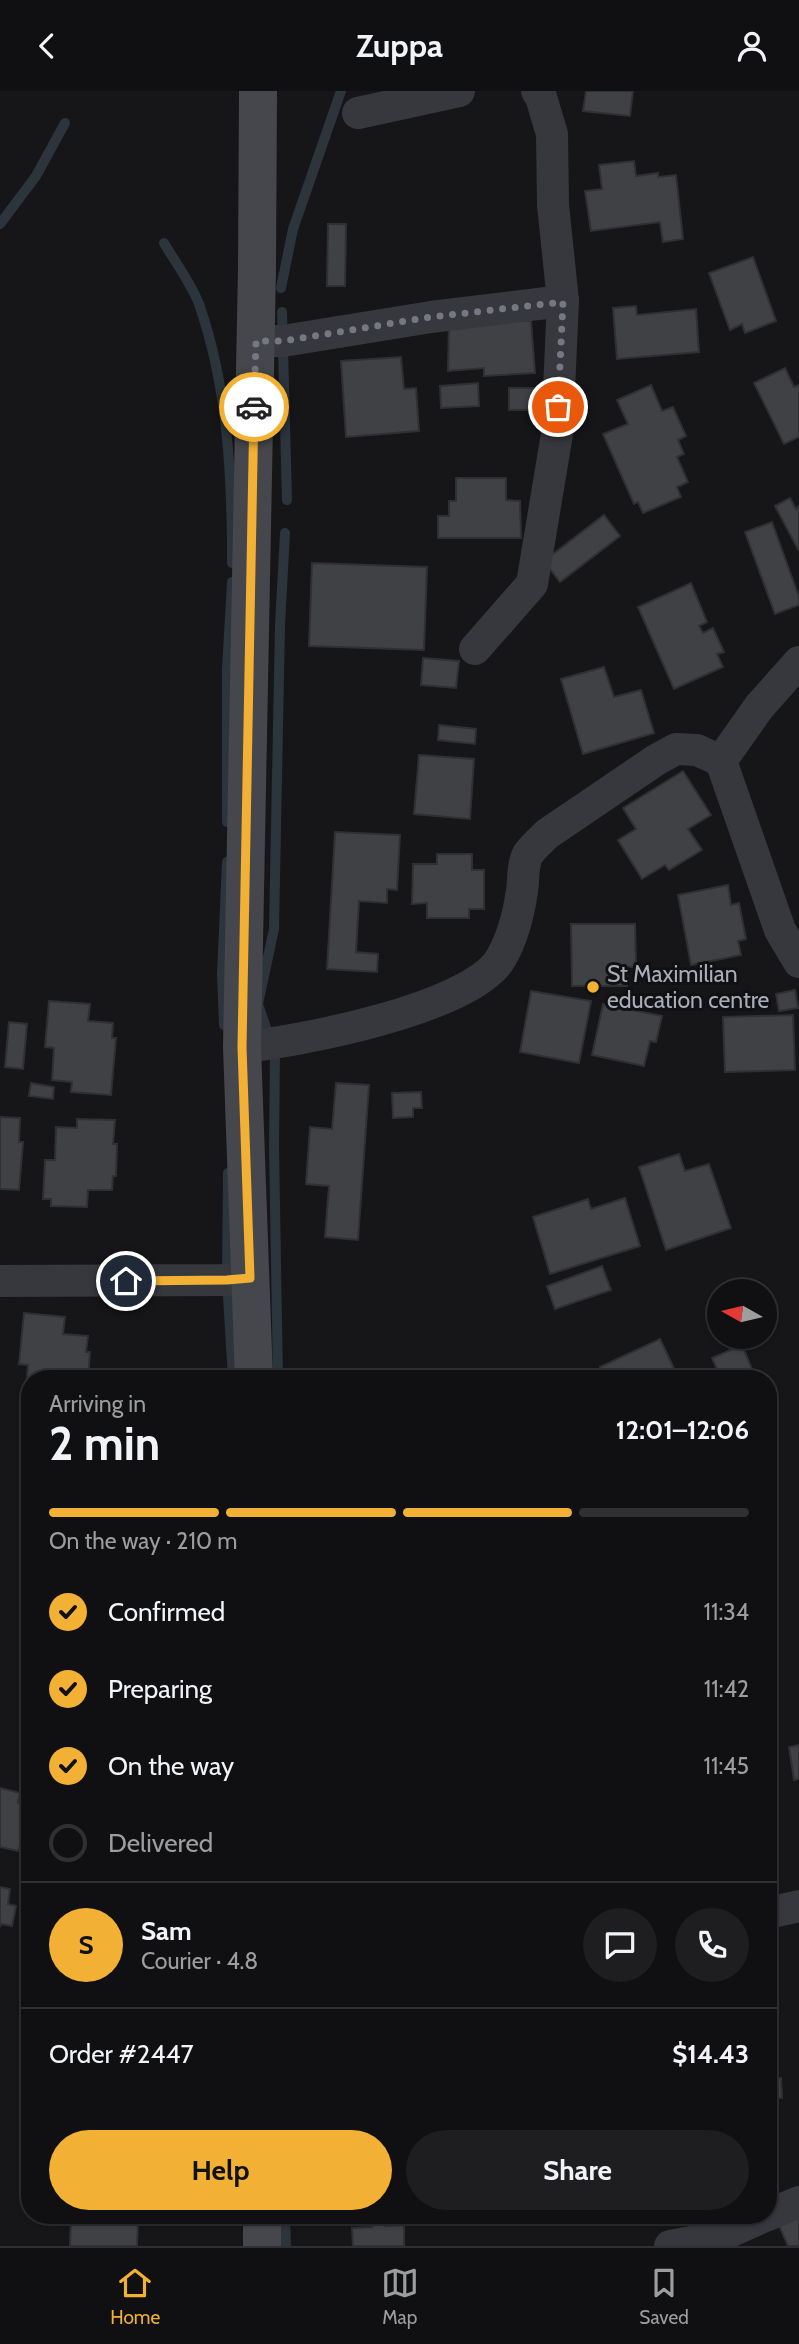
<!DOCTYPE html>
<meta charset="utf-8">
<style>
body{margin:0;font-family:Cabin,sans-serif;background:#1e1e20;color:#f1f3f6;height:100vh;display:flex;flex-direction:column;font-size:26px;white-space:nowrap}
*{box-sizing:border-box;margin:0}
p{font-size:23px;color:#9c9d9f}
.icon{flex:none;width:38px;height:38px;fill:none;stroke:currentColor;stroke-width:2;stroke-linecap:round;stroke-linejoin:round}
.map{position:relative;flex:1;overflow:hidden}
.drawer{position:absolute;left:21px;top:1279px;width:756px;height:854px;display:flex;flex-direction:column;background:#101012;border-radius:28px;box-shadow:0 2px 5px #0004,0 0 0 2px #303032}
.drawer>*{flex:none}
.needle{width:46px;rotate:278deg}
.controls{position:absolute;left:707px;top:1188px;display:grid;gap:14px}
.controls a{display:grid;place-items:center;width:70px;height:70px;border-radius:50%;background:#101012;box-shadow:0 2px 5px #0004,0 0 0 2px #303032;font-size:35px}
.pin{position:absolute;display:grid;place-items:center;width:60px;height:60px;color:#fff;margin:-30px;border:4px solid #fff;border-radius:50%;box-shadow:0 2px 7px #0007}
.courier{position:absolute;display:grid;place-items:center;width:70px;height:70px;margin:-35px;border:5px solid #f2b134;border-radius:50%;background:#fff;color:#222;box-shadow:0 2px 9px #0007}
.head em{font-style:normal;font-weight:800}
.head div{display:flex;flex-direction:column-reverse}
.head{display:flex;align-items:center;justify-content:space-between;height:119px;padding:0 28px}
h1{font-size:46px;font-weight:800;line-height:52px}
.bar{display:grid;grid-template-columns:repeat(4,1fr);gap:10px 7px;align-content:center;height:84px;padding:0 28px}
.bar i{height:9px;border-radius:5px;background:#303032}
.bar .on{background:#f2b134}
.bar p{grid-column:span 4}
.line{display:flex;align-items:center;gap:18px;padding:0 28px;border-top:2px solid #303032}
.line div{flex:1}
.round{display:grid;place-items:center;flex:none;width:74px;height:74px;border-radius:37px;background:#1e1e20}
ol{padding:0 28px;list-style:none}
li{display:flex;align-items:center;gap:21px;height:77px}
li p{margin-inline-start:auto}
li .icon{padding:7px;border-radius:50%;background:#f2b134;color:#111;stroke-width:4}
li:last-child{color:#9c9d9f}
li i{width:38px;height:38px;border:4px solid #303032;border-radius:50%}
.button{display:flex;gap:14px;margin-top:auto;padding:14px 28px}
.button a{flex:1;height:80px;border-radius:42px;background:#f2b134;color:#111;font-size:28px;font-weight:800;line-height:80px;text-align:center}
.button a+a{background:#1e1e20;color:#f1f3f6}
header{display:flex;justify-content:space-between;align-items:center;height:91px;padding:0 28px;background:#101012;font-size:32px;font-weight:800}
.menu{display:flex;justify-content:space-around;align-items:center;height:98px;border-top:2px solid #303032;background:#101012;font-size:19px;color:#9c9d9f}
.menu a{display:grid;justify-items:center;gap:4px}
.menu .on{color:#f2b134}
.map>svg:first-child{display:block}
</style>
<header><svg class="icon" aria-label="back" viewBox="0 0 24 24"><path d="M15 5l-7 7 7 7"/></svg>Zuppa<svg class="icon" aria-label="person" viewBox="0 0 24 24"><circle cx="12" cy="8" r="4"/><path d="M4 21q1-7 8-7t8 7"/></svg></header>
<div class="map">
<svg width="799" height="2155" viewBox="0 0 799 2155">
<rect width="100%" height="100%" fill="#161618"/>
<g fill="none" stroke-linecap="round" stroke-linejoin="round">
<g stroke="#2c353c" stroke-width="10">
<path d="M0,133L36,85L65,32"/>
<path d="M164,152C175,171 191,192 199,213C228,296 232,385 232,472"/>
<path d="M281,197L293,138L341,0"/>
<path d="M282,221L287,409"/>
<path d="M227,731V578L232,491"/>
<path d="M224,934L222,883L227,771"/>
<path d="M228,1082L227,1189L233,1288"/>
<path d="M278,1288L274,1055L275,963L258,913L274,838L280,534L285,442"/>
<path d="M285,2124L286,2155"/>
</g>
</g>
<g fill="#404145" stroke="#303034" stroke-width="2">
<path d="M586,0H633L630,25L583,20Z"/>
<path d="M634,70L636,85L658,82V86L676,84L683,148L663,151L660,131L591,140L585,100L602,98L599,74Z"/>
<path d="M328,133H346L345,195H327Z"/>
<path d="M753,166L776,230L745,242L742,233L730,239L709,182Z"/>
<path d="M636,215L637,224L696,218L699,261L617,268L613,217Z"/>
<path d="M449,230H531L535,282L484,285V277L448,280Z"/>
<path d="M401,266L404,298L416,297L419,340L346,346L341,270Z"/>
<path d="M785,277L794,296L799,294V346L784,353L754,292Z"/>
<path d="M478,292L479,315L441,317L440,295Z"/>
<path d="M651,294L662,320L673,316L686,345L678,349L684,363L677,366L688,391L677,396L681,406L643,422L638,411L634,413L603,343L628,333L617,309Z"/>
<rect x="509" y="297" width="30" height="22"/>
<path d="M456,387H506V409L520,410L521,447H438V425H449V410H456Z"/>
<path d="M790,407L796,418L799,415V460L775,415Z"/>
<path d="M604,424L620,445L560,491L544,470Z"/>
<path d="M772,431L799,506V514L775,523L745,441Z"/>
<path d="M312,472L427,476L424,559L309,555Z"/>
<path d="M691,492L707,531L699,535L703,542L713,537L724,561L717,563L723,576L674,598L638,516Z"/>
<path d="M423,567L459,570L456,597L421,594Z"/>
<path d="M604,576L614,606L641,599L654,642L583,663L561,588Z"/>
<path d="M439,634L476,638L475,653L438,649Z"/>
<path d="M419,664L474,668L470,728L414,723Z"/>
<path d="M683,680L711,724L688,738L702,759L669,779L665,774L642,788L618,749L636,738L623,717Z"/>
<path d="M335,741L400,744L397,799L387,798V812L359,810L356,861L378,863L377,881L327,878Z"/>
<path d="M437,763H472V779H484V818H469V827H427V812L412,813L413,773H437Z"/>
<path d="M728,794L731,814L739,812L746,848L738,850L741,864L691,874L678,804Z"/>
<path d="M571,833H635L636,876H627V895H572Z"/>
<path d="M795,899L798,917L779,920L776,903Z"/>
<path d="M531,900L591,910L579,972L520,961Z"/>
<path d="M49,910L90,913L88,930L113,932L112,947H116L111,1004L71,1001L72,991L52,989L54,957L45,956Z"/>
<path d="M603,913L662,925L656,951L650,950L644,975L592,964Z"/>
<path d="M793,924L795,979L725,981L723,926Z"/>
<path d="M9,931L27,933L23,978L5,976Z"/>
<path d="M31,992L54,996L53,1008L29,1005Z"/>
<path d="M336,992L369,994L358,1149L325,1146L329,1095L306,1093L310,1036L332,1038Z"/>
<path d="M421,1001L422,1017H413V1026L393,1027L392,1002Z"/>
<path d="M0,1026L20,1027L19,1051H23L19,1099L0,1098Z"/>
<path d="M77,1028L115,1029L113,1053H117L116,1085H113L112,1099H88L87,1116L51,1115V1108H43L45,1069H55L56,1036L77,1037Z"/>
<path d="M679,1063L685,1080L709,1073L731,1137L666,1159L639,1076Z"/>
<path d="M625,1107L640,1155L550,1183L533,1126L588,1108L591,1118Z"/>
<path d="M602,1175L611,1199L555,1218L547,1195Z"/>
<path d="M24,1222L65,1226L63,1243L88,1245L86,1261H90L88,1288H30V1300H26L28,1274L19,1273Z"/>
<path d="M660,1248L679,1288H606L600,1276Z"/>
<path d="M742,1254L754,1283L743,1288H693L717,1278L712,1267Z"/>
<path d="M799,1654V1688L794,1689L789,1656Z"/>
<path d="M0,1697L20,1702L18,1712L30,1714V1755L20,1753L19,1760L0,1756Z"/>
<path d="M0,1796L10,1798L8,1813L16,1815L12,1835L1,1833L0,1836Z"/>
<path d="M771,1959L773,1987H781L782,2007H777L778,2034H768V1960Z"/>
<path d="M799,2123V2155H788L778,2132Z"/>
<path d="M71,2124H121V2129L138,2130L137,2155H70Z"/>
<path d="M372,2126H385V2135L404,2134V2155H353L352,2137L372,2136Z"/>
</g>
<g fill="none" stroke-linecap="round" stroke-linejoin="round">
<g stroke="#37383d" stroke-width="32">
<path d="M358,22L459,0"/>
<path d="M256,250H283L431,226L563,210"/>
<path d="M475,558L532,493L557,343L563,210L553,114L552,43L541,6L537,0"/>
<path d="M721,670L759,616L799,571"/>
<path d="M242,956C298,951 473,917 501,867C512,848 519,821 522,800C524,788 522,774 528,763C533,756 540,750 547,743L656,669L676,658L697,659L721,670L780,839L799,871"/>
<path d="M0,1190L227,1189L250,1187"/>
<path d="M768,1822L799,1815"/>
<path d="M768,2124L799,2111"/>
<path d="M670,2155L718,2146L767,2124"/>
</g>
<g stroke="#45474d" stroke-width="38">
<path d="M254,1288L242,956L257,176L258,0"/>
<path d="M262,2124V2155"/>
</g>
</g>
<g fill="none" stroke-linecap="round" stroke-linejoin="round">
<path stroke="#757880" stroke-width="7" stroke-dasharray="0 12.6" d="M254,316L256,250H283L431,226L563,211L558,316"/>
<path stroke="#f2b134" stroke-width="9" d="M126,1190L227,1189L250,1187L242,956L254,316"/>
</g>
<circle fill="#f2b134" stroke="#111113" stroke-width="2.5" cx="593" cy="896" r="7"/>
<g text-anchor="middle" stroke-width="6" stroke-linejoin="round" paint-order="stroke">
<g font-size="23" fill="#a8adb8" stroke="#111113" text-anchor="start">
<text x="607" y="891">St Maximilian<tspan x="607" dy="26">education centre</tspan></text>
</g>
</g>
</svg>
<div class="controls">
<a><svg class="needle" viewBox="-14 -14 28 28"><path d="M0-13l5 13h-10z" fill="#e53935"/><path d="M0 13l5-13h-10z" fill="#9c9d9f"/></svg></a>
</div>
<div class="pin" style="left:558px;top:316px;background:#ea580c"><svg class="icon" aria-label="bag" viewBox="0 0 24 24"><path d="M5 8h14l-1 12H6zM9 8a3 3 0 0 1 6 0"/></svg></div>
<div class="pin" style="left:126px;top:1190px;background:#1f2937"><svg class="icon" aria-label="home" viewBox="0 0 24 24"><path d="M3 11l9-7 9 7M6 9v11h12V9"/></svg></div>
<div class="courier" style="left:254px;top:316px"><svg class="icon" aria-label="car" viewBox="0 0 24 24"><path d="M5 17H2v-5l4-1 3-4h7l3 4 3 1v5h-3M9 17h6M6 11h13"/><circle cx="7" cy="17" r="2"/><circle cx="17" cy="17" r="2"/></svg></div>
<section class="drawer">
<div class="head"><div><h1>2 min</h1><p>Arriving in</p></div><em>12:01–12:06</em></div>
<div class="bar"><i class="on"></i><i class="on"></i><i class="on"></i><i></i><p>On the way · 210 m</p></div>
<ol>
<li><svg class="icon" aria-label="check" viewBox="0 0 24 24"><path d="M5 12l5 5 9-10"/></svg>Confirmed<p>11:34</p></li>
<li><svg class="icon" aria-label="check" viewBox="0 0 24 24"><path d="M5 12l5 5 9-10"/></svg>Preparing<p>11:42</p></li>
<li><svg class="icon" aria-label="check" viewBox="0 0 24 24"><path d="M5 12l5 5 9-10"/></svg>On the way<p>11:45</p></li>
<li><i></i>Delivered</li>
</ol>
<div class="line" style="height:126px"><b class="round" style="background:#f2b134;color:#111">S</b><div><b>Sam</b><p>Courier · 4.8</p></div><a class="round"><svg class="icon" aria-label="chat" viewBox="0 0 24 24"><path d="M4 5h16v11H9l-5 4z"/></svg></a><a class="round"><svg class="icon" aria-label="phone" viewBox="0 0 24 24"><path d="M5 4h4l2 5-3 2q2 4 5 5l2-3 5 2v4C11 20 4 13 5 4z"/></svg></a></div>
<div class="line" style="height:91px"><div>Order #2447</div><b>$14.43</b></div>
<div class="button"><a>Help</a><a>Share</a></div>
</section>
</div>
<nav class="menu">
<a class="on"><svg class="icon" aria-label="home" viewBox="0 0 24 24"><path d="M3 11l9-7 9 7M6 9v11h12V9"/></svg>Home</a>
<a><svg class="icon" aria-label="map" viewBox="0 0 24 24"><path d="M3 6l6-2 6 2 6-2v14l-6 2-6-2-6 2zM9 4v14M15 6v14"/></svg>Map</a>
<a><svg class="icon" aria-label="saved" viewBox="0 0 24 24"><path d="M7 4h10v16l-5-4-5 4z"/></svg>Saved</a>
</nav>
